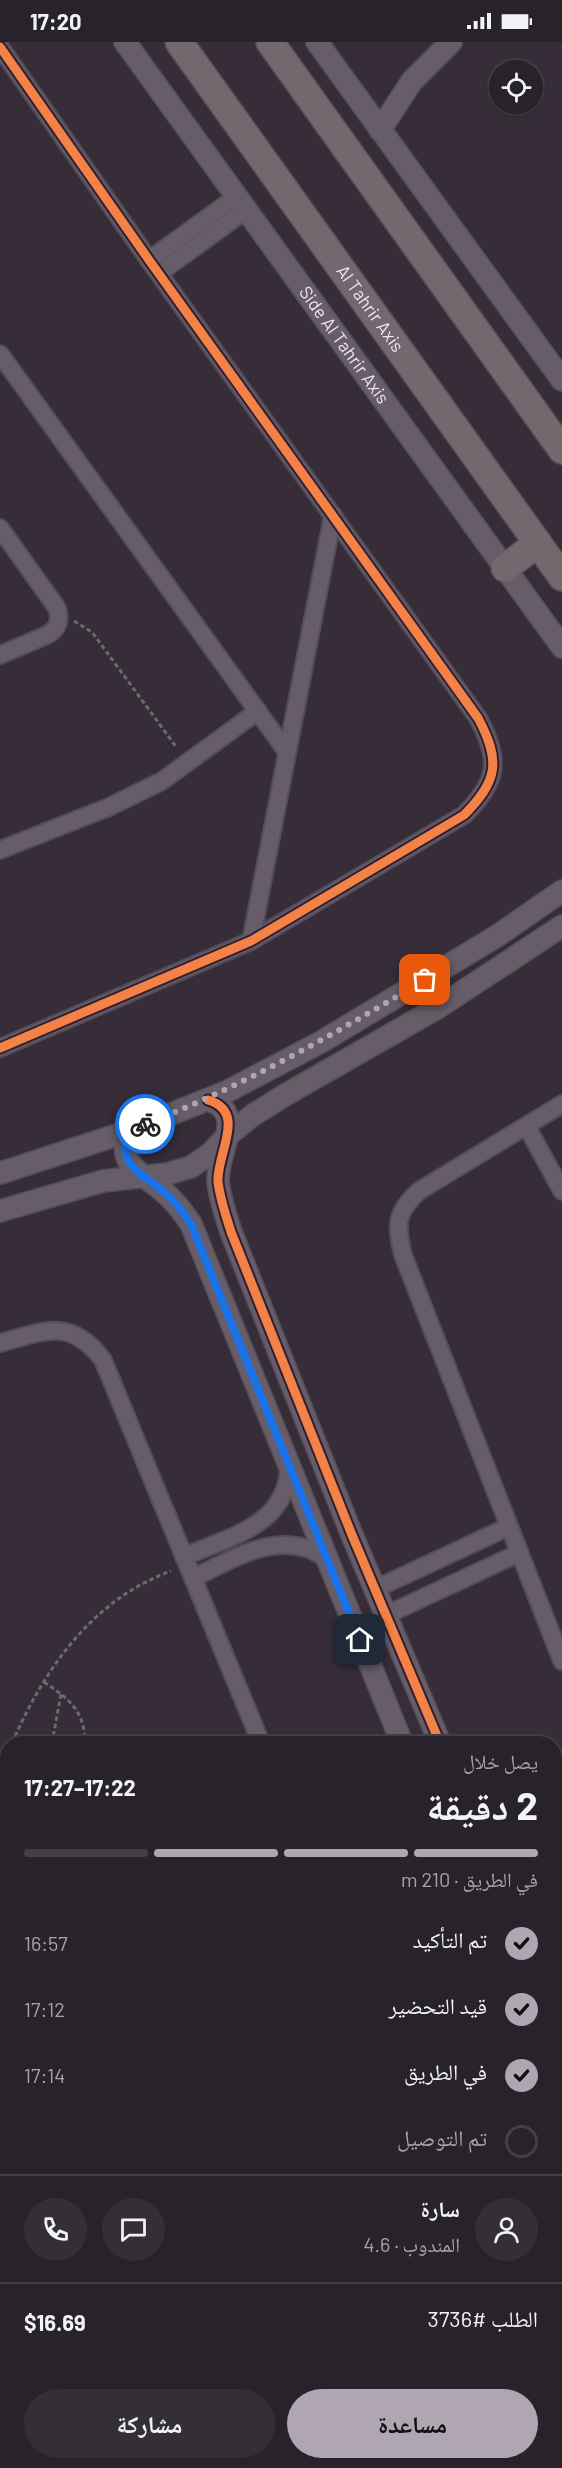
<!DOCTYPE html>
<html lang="ar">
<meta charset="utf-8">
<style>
body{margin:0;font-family:Barlow,"Noto Naskh Arabic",sans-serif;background:#342f37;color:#f1f3f6;direction:rtl;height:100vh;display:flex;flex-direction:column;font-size:22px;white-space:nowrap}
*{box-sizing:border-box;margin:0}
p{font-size:20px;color:#a5a4a9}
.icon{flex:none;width:33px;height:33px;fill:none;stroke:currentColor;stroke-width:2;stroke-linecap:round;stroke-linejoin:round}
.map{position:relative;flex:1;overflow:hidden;direction:ltr}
.side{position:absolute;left:0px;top:1694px;width:562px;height:734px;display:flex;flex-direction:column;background:#28222b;border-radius:24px 24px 0 0;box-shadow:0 2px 4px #0004,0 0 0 2px #443f47;direction:rtl}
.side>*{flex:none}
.buttons{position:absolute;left:489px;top:18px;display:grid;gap:12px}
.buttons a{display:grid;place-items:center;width:54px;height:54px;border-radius:50%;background:#28222b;box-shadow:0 2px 4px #0004,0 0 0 2px #443f47;font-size:30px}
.pin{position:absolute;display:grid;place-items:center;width:51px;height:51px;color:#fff;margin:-26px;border-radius:12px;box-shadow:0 3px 9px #0006}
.courier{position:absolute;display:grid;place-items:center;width:60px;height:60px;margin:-30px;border:4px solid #1a73e8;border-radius:50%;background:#fff;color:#222;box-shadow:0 2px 8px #0007}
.headline em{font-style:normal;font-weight:700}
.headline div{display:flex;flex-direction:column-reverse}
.headline{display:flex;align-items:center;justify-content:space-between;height:102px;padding:0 24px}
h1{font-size:39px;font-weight:700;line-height:45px}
.bar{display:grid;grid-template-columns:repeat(4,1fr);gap:9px 6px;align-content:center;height:72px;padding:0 24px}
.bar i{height:8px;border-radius:4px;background:#443f47}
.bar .selected{background:#b0a5b3}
.bar p{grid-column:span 4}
.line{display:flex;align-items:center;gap:15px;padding:0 24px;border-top:2px solid #443f47}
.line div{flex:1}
.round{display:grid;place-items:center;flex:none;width:63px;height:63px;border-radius:32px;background:#342f37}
ol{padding:0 24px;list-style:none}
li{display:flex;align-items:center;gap:18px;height:66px}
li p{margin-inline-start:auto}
li .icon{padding:6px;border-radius:50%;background:#b0a5b3;color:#111;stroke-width:4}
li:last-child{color:#a5a4a9}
li i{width:33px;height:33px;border:3px solid #443f47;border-radius:50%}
.cta{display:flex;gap:12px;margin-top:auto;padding:12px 24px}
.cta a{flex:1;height:69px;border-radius:36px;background:#b0a5b3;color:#111;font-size:24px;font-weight:700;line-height:69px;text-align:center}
.cta a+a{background:#342f37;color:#f1f3f6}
.status{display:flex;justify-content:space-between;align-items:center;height:42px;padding:0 30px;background:#28222b;direction:ltr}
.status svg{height:16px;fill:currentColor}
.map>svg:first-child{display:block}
</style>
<div class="status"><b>17:20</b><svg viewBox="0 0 49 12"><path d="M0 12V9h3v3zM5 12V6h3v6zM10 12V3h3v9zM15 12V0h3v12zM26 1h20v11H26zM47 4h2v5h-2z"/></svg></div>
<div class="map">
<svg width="562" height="2426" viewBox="0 0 562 2426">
<rect width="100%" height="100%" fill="#362d39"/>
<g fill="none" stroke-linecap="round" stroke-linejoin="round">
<g stroke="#544c56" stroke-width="20">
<g id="minor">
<path d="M0,5L149,218L478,676C501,719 498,739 464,773L251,899L0,1006"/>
<path d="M149,218L236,155"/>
<path d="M159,231L246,168"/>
<path d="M0,312L287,710"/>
<path d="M0,486L57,566C61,578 58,587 47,593L0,613"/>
<path d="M0,808L109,765L162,739L258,669"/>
<path d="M251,899L333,473"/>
<path d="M562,1062L419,1149C395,1171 396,1183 403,1213L562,1619"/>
<path d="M527,1085L562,1149"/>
<path d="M0,1301C44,1289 71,1275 103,1318L261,1701"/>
<path d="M184,1515C230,1494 288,1484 289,1423"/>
<path d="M193,1536C235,1516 282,1485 326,1516"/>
<path d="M375,1547L508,1485"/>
<path d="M386,1573L519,1511"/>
<path d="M1,2057L8,2105"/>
<path d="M555,2140L562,2137"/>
<path d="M0,2295L8,2294"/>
<path d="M469,2420L471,2426"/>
<path d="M496,2420L498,2426"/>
</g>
</g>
<g stroke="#544c56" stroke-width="24">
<g id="tertiary">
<path id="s1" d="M125,0L562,605"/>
<path d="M317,0L562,338"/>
<path d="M380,88L412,39L451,0"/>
<path d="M208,1058C248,1070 216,1112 218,1140C220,1157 226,1174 231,1190L352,1493L440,1701"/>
<path d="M129,1089C116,1125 142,1130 164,1150C175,1159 183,1170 191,1182L402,1701"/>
<path d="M0,1131L129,1089L226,1050L321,1000L497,894L562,849"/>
<path d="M0,1169L103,1139L167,1132L191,1125L211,1111L228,1093L253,1073L285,1053L439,965L562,884"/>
<path d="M555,1943L562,1950"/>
<path d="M555,2033L562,2030"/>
<path d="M555,2094L562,2092"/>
<path d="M0,2201L8,2199"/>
<path d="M0,2255L8,2253"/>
</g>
</g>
<g stroke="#544c56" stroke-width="30">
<g id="primary">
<path id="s2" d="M179,0L562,535"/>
<path d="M270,0L562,408"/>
<path d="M505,526L538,501"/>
</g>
</g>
<g stroke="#6f6871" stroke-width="3" stroke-dasharray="4.5 3" stroke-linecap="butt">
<path d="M74,579L92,590L177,706"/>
<path d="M44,1640C69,1657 85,1669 85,1701"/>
<path d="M12,1701C45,1626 92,1558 171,1529"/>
<path d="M52,1701L61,1652"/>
<path d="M0,1731L8,1711"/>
<path d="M0,1868L8,1863"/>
<path d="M241,2420L261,2426"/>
<path d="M336,2420L338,2426"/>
<path d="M88,2426L122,2420"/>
</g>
<use href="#minor" stroke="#665d68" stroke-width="16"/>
<use href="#tertiary" stroke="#665d68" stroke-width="21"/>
<use href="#primary" stroke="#72686d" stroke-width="27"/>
<g stroke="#301e34" stroke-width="13">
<g id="cycleway">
<path d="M0,5L149,218L478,676C501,719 498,739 464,773L251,899L0,1006"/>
<path d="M208,1058C248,1070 216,1112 218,1140C220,1157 226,1174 231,1190L352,1493L440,1701"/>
</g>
</g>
<use href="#cycleway" stroke="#f48246" stroke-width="9"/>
</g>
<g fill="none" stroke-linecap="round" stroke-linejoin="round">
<path stroke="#b0a5b3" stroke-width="6" stroke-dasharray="0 10.8" d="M145,1082C244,1044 334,992 425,938"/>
<path stroke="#1a73e8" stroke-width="8" d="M145,1082L129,1089C116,1125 142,1130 164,1150C175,1159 183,1170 191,1182L360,1598"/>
</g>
<g text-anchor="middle" stroke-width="4.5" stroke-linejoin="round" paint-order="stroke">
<g font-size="18" fill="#f1e5f4" stroke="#301e34">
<text dy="6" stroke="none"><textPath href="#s2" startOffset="328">Al Tahrir Axis</textPath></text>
<text dy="6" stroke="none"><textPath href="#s1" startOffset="374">Side Al Tahrir Axis</textPath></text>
</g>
</g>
</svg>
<div class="buttons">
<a><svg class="icon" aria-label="locate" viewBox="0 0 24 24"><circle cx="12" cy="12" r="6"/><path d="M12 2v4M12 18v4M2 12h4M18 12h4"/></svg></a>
</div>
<div class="pin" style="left:425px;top:938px;background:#ea580c"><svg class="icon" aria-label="bag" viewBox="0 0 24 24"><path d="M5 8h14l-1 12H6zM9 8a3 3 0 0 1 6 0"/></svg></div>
<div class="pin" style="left:360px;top:1598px;background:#1f2937"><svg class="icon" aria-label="home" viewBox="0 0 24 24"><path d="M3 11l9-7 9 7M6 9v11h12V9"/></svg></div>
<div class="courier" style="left:145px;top:1082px"><svg class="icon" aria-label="bike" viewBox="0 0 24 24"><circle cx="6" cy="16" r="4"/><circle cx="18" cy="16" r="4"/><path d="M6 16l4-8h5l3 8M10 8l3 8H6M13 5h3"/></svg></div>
<section class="side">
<div class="headline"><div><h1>2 دقيقة</h1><p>يصل خلال</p></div><em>17:22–17:27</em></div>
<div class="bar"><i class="selected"></i><i class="selected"></i><i class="selected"></i><i></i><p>في الطريق · 210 m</p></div>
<ol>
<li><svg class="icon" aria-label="check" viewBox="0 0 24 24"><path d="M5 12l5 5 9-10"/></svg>تم التأكيد<p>16:57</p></li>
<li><svg class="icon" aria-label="check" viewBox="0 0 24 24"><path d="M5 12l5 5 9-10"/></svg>قيد التحضير<p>17:12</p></li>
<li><svg class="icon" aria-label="check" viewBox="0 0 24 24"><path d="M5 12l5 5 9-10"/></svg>في الطريق<p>17:14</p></li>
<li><i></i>تم التوصيل</li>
</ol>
<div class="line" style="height:108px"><a class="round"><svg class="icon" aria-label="person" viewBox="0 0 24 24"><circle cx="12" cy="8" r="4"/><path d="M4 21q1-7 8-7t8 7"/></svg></a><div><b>سارة</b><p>المندوب · 4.6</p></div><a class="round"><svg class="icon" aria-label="chat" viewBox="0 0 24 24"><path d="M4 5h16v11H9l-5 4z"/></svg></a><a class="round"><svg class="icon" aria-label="phone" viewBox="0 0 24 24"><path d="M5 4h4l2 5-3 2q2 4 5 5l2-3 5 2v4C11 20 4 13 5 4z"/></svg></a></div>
<div class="line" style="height:78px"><div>الطلب #3736</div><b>$16.69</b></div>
<div class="cta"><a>مساعدة</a><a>مشاركة</a></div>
</section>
</div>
